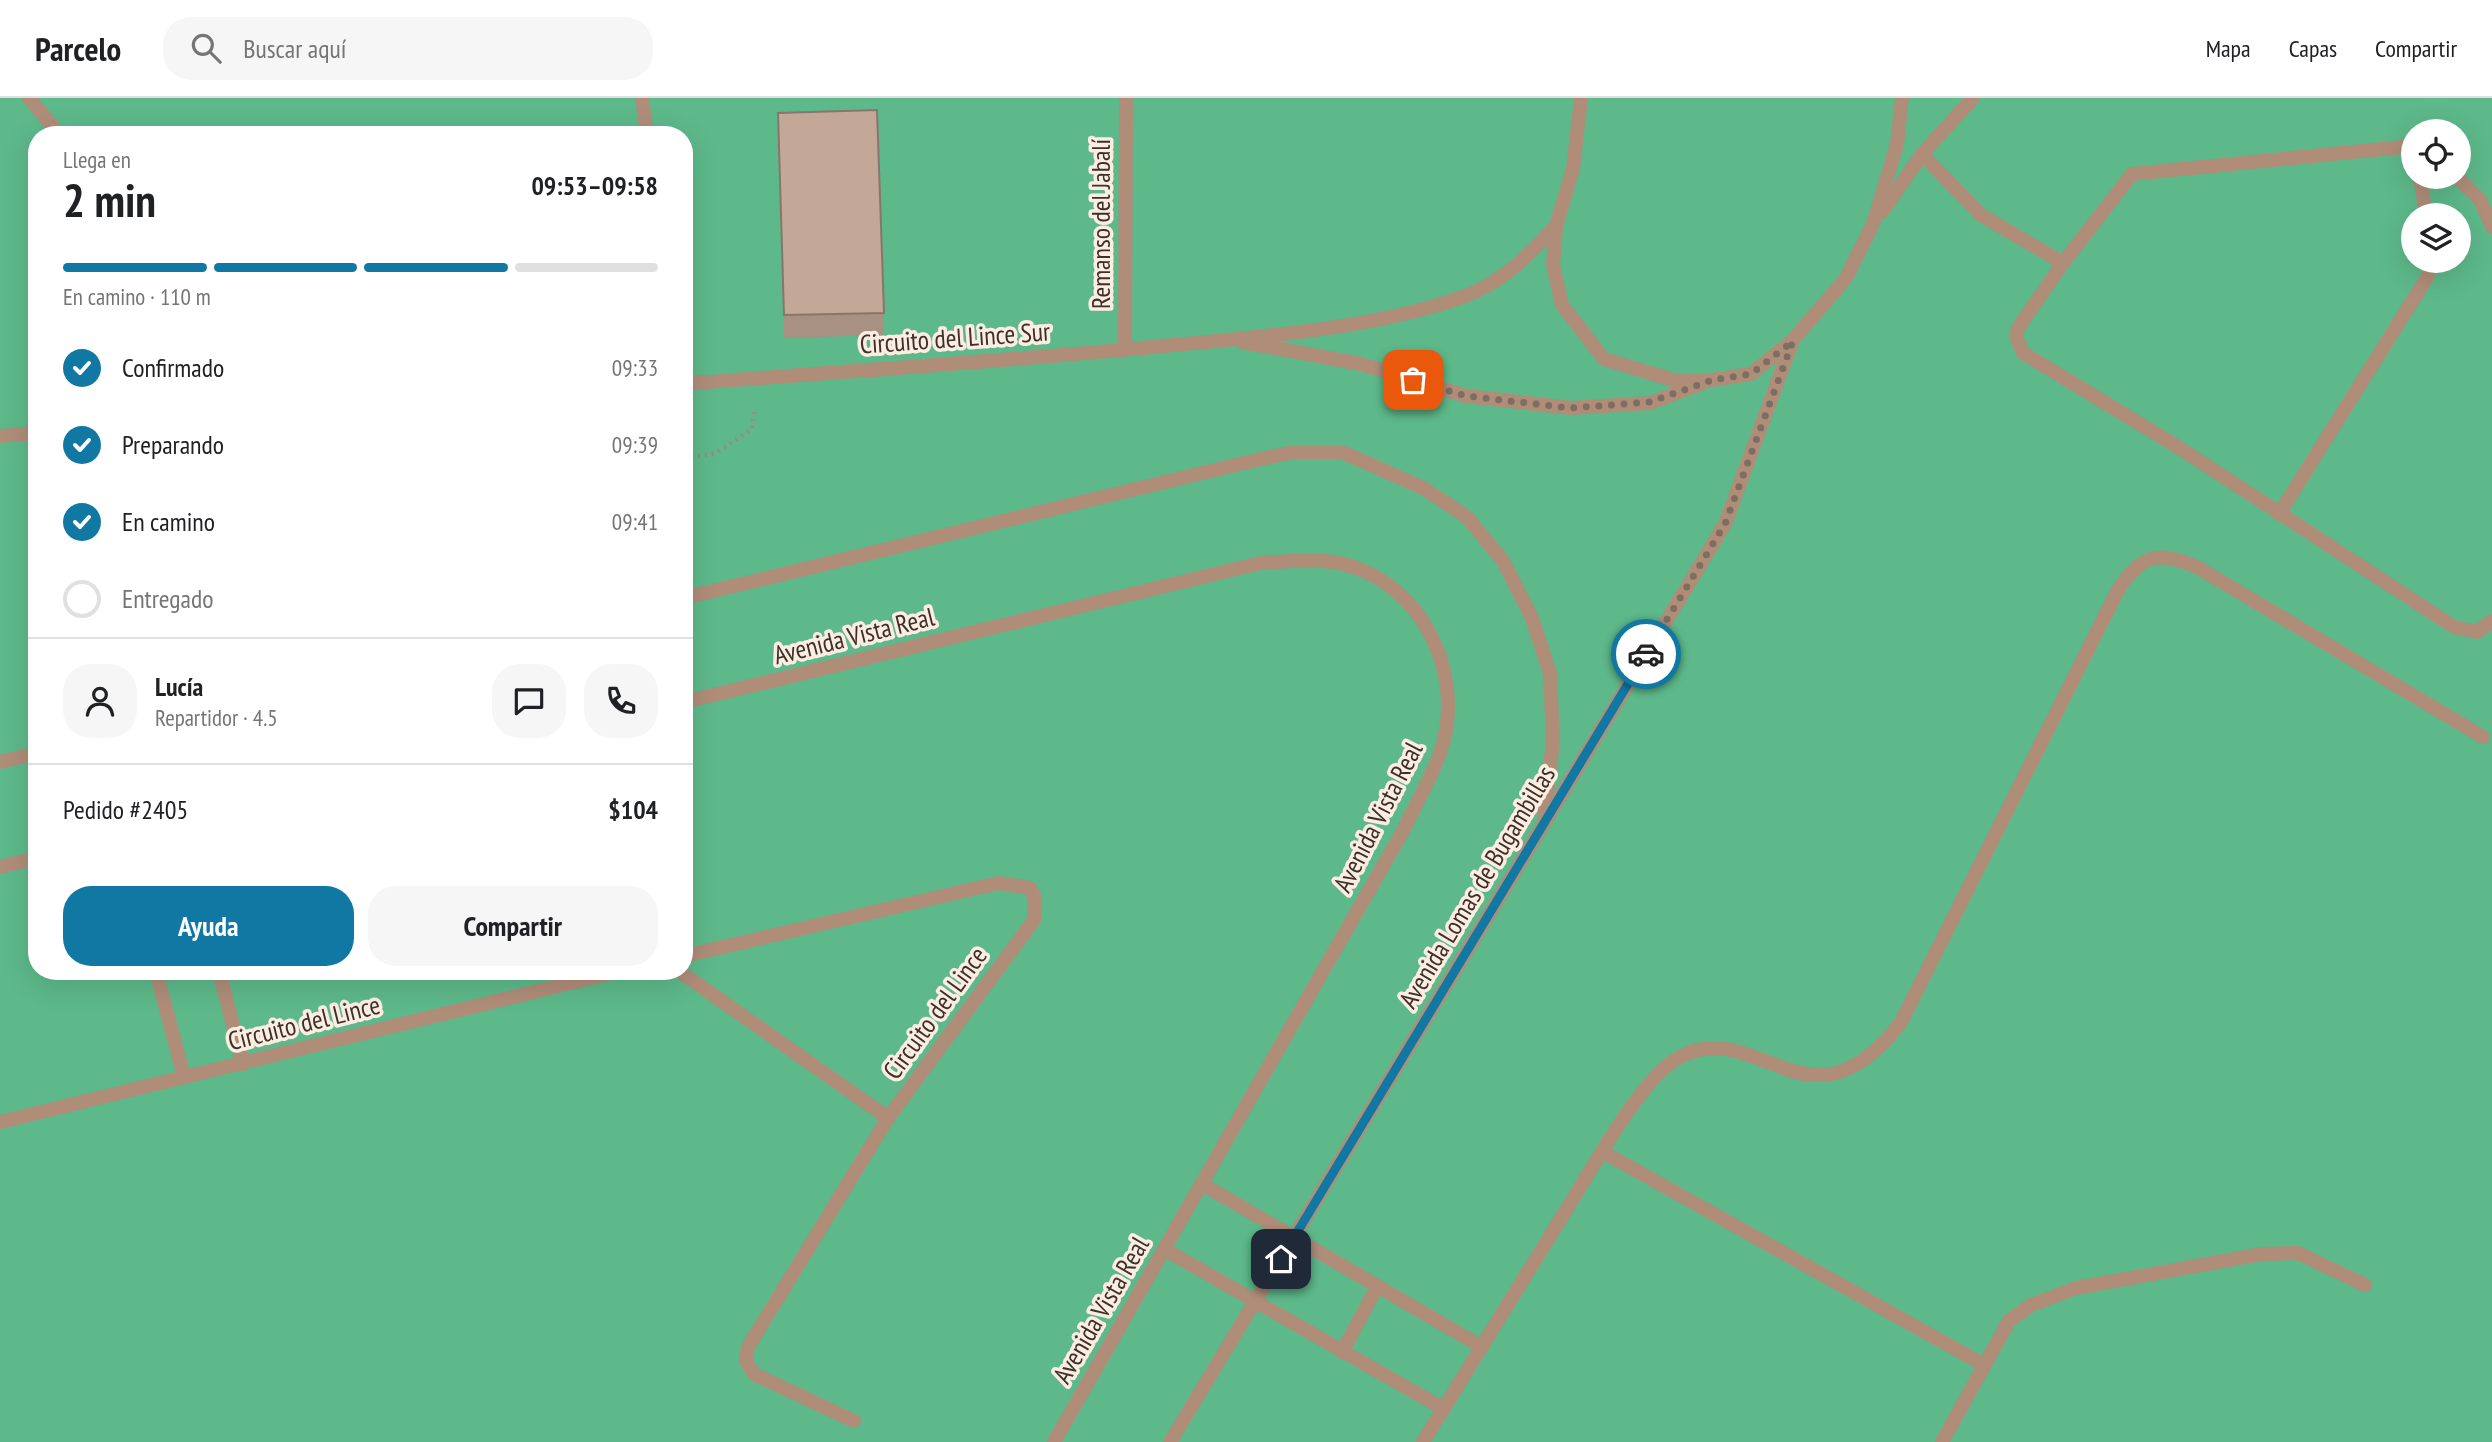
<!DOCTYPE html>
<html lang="es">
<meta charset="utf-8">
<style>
body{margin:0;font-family:"PT Sans Narrow",sans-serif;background:#f6f6f6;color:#202124;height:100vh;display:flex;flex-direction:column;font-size:26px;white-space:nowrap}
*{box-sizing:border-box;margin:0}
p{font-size:23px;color:#757577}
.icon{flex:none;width:38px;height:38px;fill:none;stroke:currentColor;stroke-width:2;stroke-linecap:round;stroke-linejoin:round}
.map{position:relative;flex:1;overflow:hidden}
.side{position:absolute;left:28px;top:28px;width:665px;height:854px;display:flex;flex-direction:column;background:#fff;border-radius:28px;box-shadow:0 7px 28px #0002}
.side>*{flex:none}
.buttons{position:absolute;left:2401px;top:21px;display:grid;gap:14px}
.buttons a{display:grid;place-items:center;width:70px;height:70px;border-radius:50%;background:#fff;box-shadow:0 7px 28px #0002;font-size:35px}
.pin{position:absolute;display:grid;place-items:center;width:60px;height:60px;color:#fff;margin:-30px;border-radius:14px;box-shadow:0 4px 10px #0006}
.courier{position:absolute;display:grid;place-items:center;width:70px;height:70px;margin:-35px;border:5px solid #1078a3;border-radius:50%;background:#fff;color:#222;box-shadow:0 2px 9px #0007}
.summary em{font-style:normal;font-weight:800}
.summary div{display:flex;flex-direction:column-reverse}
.summary{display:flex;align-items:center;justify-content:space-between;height:119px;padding:0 35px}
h1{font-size:46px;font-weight:800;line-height:52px}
.bar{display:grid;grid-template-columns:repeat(4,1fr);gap:10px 7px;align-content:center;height:84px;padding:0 35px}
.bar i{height:9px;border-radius:5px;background:#e0e0e0}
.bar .selected{background:#1078a3}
.bar p{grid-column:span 4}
.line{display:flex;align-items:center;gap:18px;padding:0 35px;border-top:2px solid #e0e0e0}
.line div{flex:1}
.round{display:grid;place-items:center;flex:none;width:74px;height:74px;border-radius:28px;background:#f6f6f6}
ol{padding:0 35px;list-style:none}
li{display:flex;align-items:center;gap:21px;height:77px}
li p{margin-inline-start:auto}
li .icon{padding:7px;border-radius:50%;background:#1078a3;color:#fff;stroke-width:4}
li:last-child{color:#757577}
li i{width:38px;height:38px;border:4px solid #e0e0e0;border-radius:50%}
.action{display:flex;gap:14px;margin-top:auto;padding:14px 35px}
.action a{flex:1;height:80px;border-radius:28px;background:#1078a3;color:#fff;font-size:28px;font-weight:800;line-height:80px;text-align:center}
.action a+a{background:#f6f6f6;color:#202124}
header{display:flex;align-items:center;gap:42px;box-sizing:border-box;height:98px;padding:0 35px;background:#fff;border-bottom:2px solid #e0e0e0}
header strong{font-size:33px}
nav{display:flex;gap:38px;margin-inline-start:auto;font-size:24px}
.search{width:490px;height:63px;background:#f6f6f6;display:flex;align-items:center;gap:18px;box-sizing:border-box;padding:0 24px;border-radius:28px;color:#757577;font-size:26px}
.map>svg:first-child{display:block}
</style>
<header>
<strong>Parcelo</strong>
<div class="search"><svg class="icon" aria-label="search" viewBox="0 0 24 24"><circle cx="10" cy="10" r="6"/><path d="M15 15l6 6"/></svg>Buscar aquí</div>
<nav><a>Mapa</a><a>Capas</a><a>Compartir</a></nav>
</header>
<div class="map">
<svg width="2492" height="1344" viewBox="0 0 2492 1344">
<rect width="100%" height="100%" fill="#f8deca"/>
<path fill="#5db98a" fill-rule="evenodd" d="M0,0H2492V1344H0ZM2413,33H2459V79H2413ZM37,37H684V873H37ZM2413,117H2459V163H2413Z"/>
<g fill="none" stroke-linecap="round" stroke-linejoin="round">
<path stroke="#9c8a7c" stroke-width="4.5" stroke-dasharray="2 5" stroke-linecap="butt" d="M684,360L714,356L752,331L755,309"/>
<g stroke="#af8d79" stroke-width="14">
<path d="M2413,48L2132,76L2063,165L2018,230L2016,238L2023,255L2178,349L2454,529L2477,534L2492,523"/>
<path d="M1922,56L1981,117L2063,165"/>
<path d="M2420,79L2426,117"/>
<path d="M2457,79L2480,102L2492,129"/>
<path d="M2279,416L2428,178L2431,163"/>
</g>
<g stroke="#af8d79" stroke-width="14">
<path d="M29,0L60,37"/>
<path d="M642,0L647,37"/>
<path d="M1581,0L1573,71L1556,128L1553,167L1562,207L1604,261L1673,282H1712L1751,276L1793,242L1846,180L1873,126L1897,46L1902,0"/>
<path d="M1882,114L1922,56L1973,0"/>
<path d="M1242,244L1361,266L1466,298L1571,310L1650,305L1701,286"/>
<path d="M1125,252L1126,0"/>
<path d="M684,286C847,273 1011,263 1174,247C1262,239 1382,229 1465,198C1503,184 1529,157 1556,128"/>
<path d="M0,338L37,335"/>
<path d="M684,500L1248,364L1293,354H1342L1423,390L1467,419L1503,463L1532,520L1550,575L1553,643L1544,722"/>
<path d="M684,604L1265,464C1285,464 1305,461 1324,463C1416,471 1469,572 1440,655C1431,681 1415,707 1403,733L1054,1344"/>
<path d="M0,664L37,655"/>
<path d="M0,769L37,760"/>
<path d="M684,858L999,785L1030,790L1035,800L1034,822L888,1020L748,1249L746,1263L754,1276L854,1323"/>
<path d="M156,873L184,979"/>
<path d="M219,873L243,966"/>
<path d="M679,873L888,1020"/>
<path d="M0,1024L620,873"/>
<path d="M1603,1054L1984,1267"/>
<path d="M1202,1086L1482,1249"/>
<path d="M1164,1151L1444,1311"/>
<path d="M1342,1254L1377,1189"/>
<path d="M1170,1344L1725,426L1793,242"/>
<path d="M1423,1344C1473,1264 1522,1184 1571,1104C1595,1066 1641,981 1678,960C1757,915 1809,1045 1901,924L2118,492C2141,456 2159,452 2197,469L2483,639"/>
<path d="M1942,1344L2009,1223L2031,1207L2076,1190L2262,1156L2298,1155L2365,1187"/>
</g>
</g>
<path fill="#a89083" d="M778,15L884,215V237L784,240Z"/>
<path fill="#c3a898" stroke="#88766a" stroke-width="2" d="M877,12L884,215L784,217L778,15Z"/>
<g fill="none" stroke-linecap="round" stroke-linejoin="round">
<path stroke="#7d6e61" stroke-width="7" stroke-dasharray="0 12.6" d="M1413,282L1466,298L1571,310L1650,304L1712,282L1751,276L1793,243L1725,426L1646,556"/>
<path stroke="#1078a3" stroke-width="9" d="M1281,1161L1646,556"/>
</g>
<g text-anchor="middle" stroke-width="7" stroke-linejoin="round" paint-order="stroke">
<g font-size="26" fill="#3b3129" stroke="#fdede1">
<text transform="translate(1101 126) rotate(-90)" y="9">Remanso del Jabalí</text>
<text transform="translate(955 240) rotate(-4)" y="9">Circuito del Lince Sur</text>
<text transform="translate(854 538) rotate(-14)" y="9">Avenida Vista Real</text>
<text transform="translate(1378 719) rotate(-63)" y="9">Avenida Vista Real</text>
<text transform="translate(1477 789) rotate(-59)" y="9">Avenida Lomas de Bugambillas</text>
<text transform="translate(935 915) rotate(-54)" y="9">Circuito del Lince</text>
<text transform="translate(304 925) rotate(-14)" y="9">Circuito del Lince</text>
<text transform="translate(1101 1212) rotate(-60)" y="9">Avenida Vista Real</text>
</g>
</g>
</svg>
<div class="buttons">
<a><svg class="icon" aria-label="locate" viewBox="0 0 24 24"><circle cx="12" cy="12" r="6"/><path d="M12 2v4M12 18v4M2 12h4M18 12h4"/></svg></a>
<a><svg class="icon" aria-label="layers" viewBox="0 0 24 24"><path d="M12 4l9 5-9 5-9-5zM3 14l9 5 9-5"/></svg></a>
</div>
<div class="pin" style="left:1413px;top:282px;background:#ea580c"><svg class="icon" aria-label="bag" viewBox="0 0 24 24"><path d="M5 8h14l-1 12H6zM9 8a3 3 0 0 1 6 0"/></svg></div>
<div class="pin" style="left:1281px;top:1161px;background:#1f2937"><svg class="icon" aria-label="home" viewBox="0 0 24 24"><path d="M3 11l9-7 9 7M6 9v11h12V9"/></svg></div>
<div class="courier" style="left:1646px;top:556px"><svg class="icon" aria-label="car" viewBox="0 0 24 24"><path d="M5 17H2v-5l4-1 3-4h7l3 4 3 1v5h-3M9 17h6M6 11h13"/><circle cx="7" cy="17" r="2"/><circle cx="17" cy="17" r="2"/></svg></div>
<section class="side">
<div class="summary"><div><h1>2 min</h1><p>Llega en</p></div><em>09:53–09:58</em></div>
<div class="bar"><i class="selected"></i><i class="selected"></i><i class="selected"></i><i></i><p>En camino · 110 m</p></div>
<ol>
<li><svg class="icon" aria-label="check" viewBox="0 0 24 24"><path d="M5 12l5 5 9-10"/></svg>Confirmado<p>09:33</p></li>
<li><svg class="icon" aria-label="check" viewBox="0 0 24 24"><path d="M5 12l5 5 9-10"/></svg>Preparando<p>09:39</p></li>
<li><svg class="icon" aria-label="check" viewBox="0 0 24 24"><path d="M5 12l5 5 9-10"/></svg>En camino<p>09:41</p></li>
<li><i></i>Entregado</li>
</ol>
<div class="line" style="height:126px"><a class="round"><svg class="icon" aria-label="person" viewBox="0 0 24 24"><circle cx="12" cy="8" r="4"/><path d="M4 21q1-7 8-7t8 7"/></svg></a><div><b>Lucía</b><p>Repartidor · 4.5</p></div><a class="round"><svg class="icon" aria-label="chat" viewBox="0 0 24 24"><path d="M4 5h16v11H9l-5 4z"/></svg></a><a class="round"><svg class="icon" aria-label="phone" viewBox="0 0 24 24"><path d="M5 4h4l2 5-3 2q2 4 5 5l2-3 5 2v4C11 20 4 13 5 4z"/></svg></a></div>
<div class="line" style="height:91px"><div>Pedido #2405</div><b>$104</b></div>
<div class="action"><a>Ayuda</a><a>Compartir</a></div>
</section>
</div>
